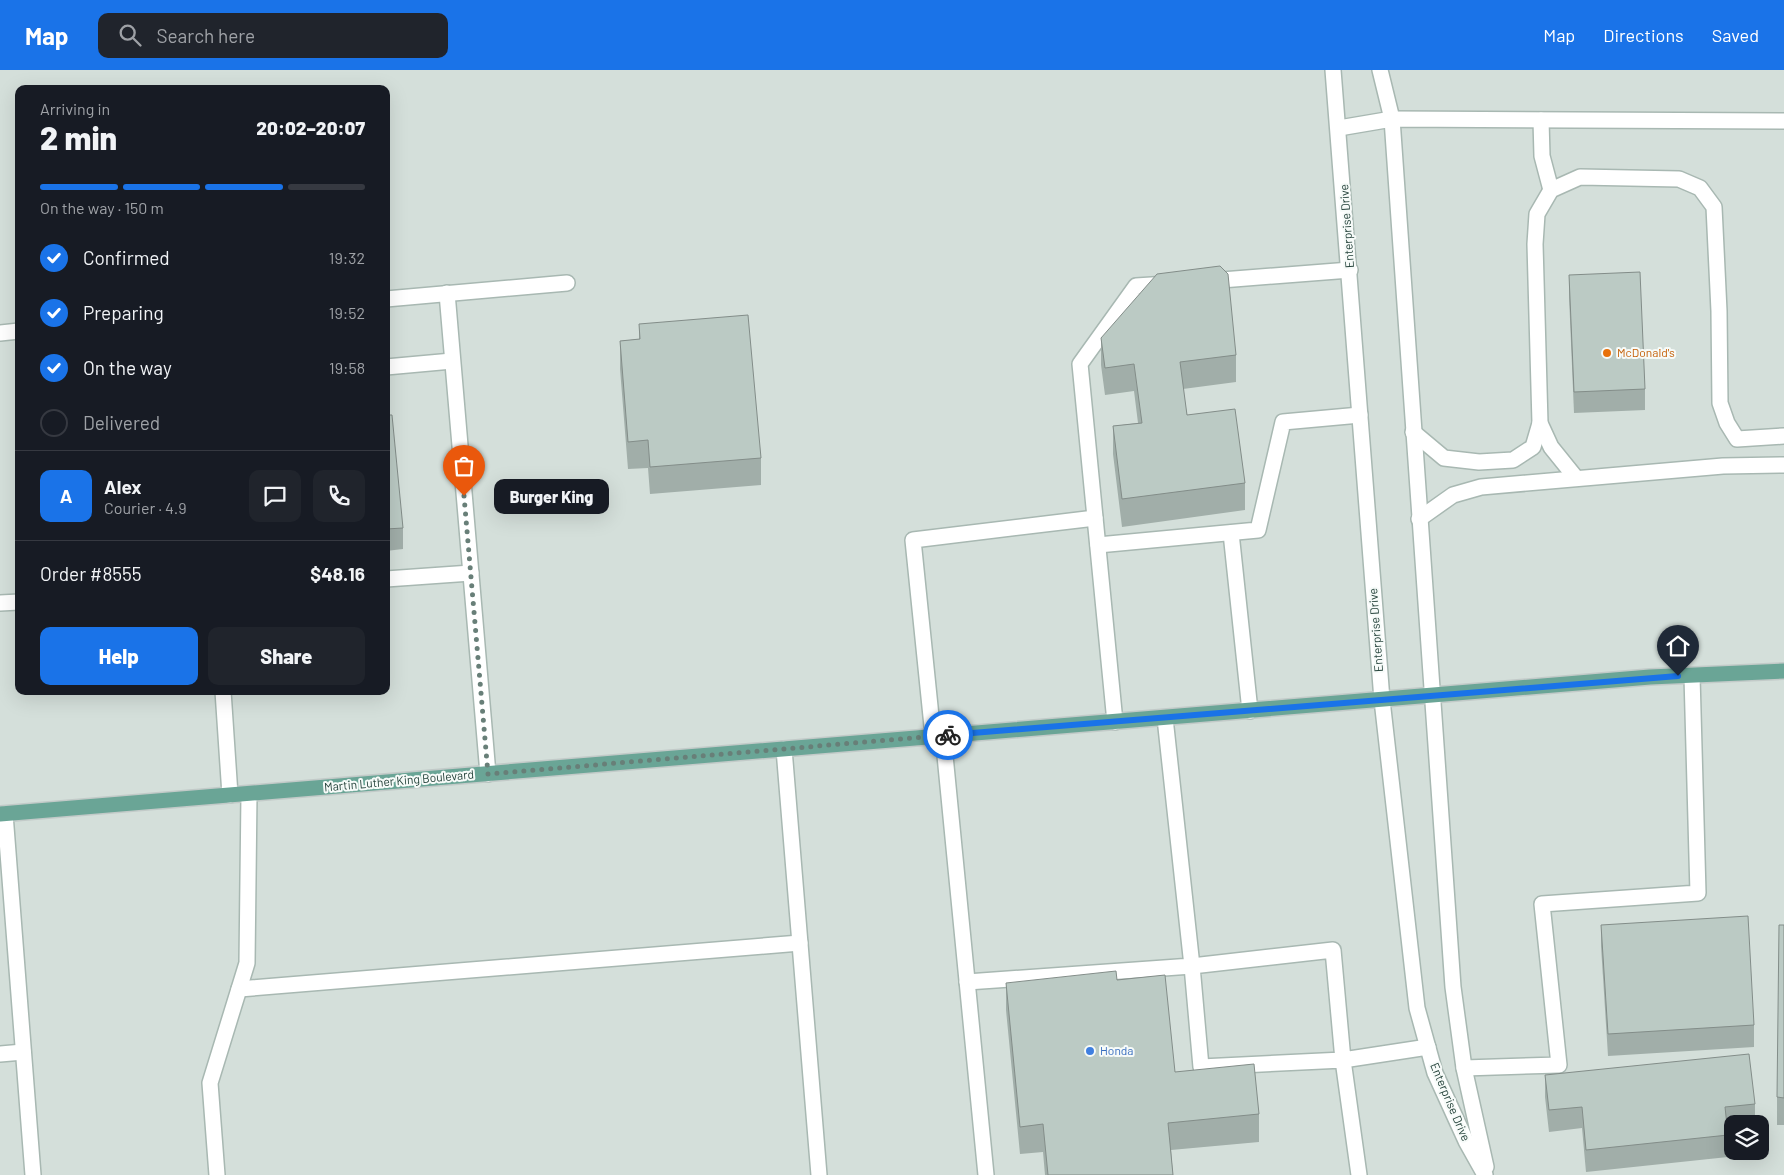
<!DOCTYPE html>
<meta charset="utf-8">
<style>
body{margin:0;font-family:Barlow,sans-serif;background:#20242c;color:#f1f3f6;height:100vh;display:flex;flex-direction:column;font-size:19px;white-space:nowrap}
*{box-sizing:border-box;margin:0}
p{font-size:16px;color:#9ea1a6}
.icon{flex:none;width:28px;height:28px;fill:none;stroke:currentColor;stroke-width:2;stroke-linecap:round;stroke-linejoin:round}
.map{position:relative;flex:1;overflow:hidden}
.side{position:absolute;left:15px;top:15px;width:375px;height:610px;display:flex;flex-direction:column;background:#171b24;border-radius:10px;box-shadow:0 5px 20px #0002}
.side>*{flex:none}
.buttons{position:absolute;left:1724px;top:1045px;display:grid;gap:10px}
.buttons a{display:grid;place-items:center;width:45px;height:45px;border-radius:10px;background:#171b24;box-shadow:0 5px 20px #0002;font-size:25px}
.pin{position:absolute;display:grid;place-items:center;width:42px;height:42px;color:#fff;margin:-51px -21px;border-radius:50% 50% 50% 0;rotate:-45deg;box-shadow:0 0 5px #0007}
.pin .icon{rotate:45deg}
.courier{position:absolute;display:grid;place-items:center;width:50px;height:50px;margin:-25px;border:4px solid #1a73e8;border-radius:50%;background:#fff;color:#222;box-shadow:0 1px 6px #0007}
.bubble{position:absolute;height:35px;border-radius:10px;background:#171b24;box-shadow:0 5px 20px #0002;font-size:16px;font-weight:800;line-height:35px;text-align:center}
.overview em{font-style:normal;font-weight:800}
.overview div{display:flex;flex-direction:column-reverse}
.overview{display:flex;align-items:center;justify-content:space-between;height:85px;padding:0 25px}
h1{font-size:32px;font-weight:800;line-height:38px}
.bar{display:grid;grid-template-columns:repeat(4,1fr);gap:8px 5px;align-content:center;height:60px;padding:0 25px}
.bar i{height:6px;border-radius:4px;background:#363941}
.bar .current{background:#1a73e8}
.bar p{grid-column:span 4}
.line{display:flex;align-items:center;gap:12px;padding:0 25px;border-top:1px solid #363941}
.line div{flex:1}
.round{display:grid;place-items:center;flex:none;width:52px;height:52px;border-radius:10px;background:#20242c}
ol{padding:0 25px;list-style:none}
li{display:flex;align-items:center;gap:15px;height:55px}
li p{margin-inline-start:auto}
li .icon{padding:5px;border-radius:50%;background:#1a73e8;color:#fff;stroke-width:4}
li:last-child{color:#9ea1a6}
li i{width:28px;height:28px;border:2px solid #363941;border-radius:50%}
.button{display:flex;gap:10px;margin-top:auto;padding:10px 25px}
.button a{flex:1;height:58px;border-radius:10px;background:#1a73e8;color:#fff;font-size:20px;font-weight:800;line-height:58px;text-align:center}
.button a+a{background:#20242c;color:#f1f3f6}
header{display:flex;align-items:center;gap:30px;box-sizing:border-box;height:70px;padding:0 25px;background:#1a73e8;color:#fff}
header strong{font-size:24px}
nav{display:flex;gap:28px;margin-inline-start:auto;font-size:18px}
.search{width:350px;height:45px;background:#20242c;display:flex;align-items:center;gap:12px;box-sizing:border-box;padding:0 18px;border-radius:10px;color:#9ea1a6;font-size:19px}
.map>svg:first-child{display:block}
</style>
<header>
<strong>Map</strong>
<div class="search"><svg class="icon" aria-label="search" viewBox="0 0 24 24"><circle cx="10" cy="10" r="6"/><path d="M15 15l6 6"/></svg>Search here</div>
<nav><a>Map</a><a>Directions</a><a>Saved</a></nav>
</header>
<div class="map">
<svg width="1784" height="1105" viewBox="0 0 1784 1105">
<rect width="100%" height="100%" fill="#e6efeb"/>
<path fill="#d4dfda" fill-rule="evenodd" d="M0,0H1784V1105H0ZM19,19H386V621H19ZM1732,1054H1760V1081H1732Z"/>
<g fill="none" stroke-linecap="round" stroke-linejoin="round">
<g stroke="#a8b8b2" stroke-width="18">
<g id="minor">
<path d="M1333,0L1382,630L1417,938L1435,1003L1466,1071L1485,1105"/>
<path d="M1380,0L1392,49L1453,917L1464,998L1486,1097"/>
<path d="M1541,50L1542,86L1551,120"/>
<path d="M1339,58L1392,49L1784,51"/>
<path d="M1209,211L1350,200"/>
<path d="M447,223L488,704"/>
<path d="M386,229L567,213"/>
<path d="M0,263L19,261"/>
<path d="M386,297L452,291"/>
<path d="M1413,362L1444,388L1479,392L1513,390L1533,377L1540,353"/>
<path d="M1576,408L1551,377L1540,353L1535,174L1537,144L1551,120L1580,107L1679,109L1700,118L1714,137L1719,241L1720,333L1727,353L1737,369L1784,366"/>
<path d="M1419,449L1453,425L1481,417L1723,396L1784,395"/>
<path d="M1231,463L1250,641"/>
<path d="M1098,475L1258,460L1283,352L1360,345"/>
<path d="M386,509L471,503"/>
<path d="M0,533L19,532"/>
<path d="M223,621L230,725"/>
<path d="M1115,652L1080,294L1136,216L1167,214"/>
<path d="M943,665L986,1105"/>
<path d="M933,666L913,470L1095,448"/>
<path d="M784,679L819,1105"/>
<path d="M5,744L33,1105"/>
<path d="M967,912L1192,896L1165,648"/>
<path d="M239,919L800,873"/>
<path d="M0,984L23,982"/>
<path d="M1464,998L1559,995L1542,834L1698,823L1692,606"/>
<path d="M217,1105L210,1013L247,893L249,724"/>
<path d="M1359,1105L1343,990L1201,997L1192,896L1333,880L1343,990L1428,977"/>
</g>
</g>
<g stroke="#c2cac8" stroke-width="18">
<path id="major" d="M0,744L1650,607L1784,601"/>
</g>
<use href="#minor" stroke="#fff" stroke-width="15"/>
<use href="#major" stroke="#6aa596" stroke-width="15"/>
</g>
<g fill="#a1aea9">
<path d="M1569,205L1645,319V340L1574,343L1569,226Z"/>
<path d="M639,254L761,388V415L650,424L648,398L628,399L620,299V271L639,269Z"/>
<path d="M1101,268L1236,285V312L1183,319L1187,345L1245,413V440L1122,457L1113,384V356L1138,353L1134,321L1105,325L1101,295Z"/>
<path d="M386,345L403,458V479L386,481Z"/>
<path d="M1601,855L1754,955V977L1608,986L1601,876Z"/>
<path d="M1784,855V1055H1777V1027Z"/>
<path d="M1117,910L1175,1002L1259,1044V1072L1171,1080L1173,1105H1045L1043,1082L1020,1084L1006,940V913Z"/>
<path d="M1545,1005L1755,1034V1054H1732V1058L1727,1059L1728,1087L1586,1102L1582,1058L1549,1062L1545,1027Z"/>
</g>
<g fill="#bbcac4" stroke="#838d89">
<path d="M1220,196L1228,204L1236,285L1180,292L1187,345L1235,339L1245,413L1122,429L1113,356L1142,353L1134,294L1105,298L1101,268L1157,204Z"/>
<path d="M1640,202L1645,319L1574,322L1569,205Z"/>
<path d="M748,245L761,388L650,397L648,370L628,372L620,271L640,269L639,254Z"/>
<path d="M386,345H392L403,458L386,459Z"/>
<path d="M1748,846L1754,955L1608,964L1601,855Z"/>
<path d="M1779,855H1784V1028L1777,1027Z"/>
<path d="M1116,901L1117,910L1165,905L1175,1002L1254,994L1259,1044L1168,1053L1173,1105H1048L1043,1054L1020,1057L1006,913Z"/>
<path d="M1749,984L1755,1034L1725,1037L1728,1065L1586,1080L1582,1037L1549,1040L1545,1005Z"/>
</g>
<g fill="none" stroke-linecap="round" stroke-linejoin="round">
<path stroke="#687f78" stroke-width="5" stroke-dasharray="0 9" d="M464,426L488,704L948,665"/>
<path stroke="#1a73e8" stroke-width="6" d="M948,665L1678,606"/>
</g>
<circle fill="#e8710a" stroke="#f7fbf9" stroke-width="2" cx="1607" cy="283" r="5"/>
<circle fill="#3f7fe0" stroke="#f7fbf9" stroke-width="2" cx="1090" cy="981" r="5"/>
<g text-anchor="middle" stroke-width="4" stroke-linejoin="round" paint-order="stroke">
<g font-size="12" fill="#24423a" stroke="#f7fbf9">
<text transform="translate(1347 156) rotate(-94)" y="4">Enterprise Drive</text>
<text transform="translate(1376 560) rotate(-94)" y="4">Enterprise Drive</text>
<text transform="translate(399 711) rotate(-5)" y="4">Martin Luther King Boulevard</text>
<text transform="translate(1450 1032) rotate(67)" y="4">Enterprise Drive</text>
</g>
<g font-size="12" fill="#c56008" stroke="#f7fbf9" text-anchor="start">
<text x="1617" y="287">McDonald's</text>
</g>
<g font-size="12" fill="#366cbe" stroke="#f7fbf9" text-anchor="start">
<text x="1100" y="985">Honda</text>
</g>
</g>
</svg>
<div class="buttons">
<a><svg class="icon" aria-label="layers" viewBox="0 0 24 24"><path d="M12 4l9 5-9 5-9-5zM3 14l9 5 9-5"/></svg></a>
</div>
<div class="pin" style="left:464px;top:426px;background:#ea580c"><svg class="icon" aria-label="bag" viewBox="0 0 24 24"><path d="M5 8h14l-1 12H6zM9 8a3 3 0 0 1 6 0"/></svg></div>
<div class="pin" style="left:1678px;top:606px;background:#1f2937"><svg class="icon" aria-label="home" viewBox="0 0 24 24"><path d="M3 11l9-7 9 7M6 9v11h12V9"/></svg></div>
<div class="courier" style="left:948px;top:665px"><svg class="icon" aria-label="bike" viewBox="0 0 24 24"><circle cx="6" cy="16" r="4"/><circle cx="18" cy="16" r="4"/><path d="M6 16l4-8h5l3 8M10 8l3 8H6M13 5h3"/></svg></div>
<div class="bubble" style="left:494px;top:409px;width:115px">Burger King</div>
<section class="side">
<div class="overview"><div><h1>2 min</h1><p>Arriving in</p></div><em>20:02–20:07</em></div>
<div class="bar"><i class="current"></i><i class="current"></i><i class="current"></i><i></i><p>On the way · 150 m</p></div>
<ol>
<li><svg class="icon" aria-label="check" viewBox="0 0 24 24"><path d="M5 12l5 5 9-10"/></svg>Confirmed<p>19:32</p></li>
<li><svg class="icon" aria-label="check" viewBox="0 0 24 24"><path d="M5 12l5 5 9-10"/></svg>Preparing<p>19:52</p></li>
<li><svg class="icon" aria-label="check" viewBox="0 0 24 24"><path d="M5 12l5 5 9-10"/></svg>On the way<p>19:58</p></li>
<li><i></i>Delivered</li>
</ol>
<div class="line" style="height:90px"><b class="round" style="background:#1a73e8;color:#fff">A</b><div><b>Alex</b><p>Courier · 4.9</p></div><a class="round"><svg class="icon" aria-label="chat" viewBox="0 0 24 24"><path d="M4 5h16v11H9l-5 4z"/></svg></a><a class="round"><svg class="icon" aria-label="phone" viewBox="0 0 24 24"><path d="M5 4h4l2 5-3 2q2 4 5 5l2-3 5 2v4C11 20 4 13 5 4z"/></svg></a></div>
<div class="line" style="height:65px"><div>Order #8555</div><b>$48.16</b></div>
<div class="button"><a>Help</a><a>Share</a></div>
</section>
</div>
